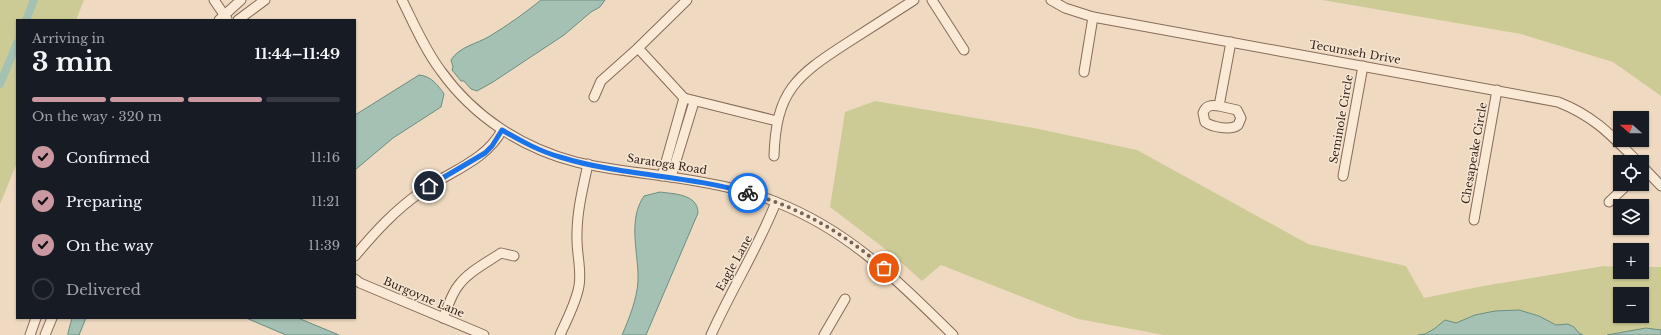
<!DOCTYPE html>
<meta charset="utf-8">
<style>
body{margin:0;font-family:"Libre Baskerville",serif;background:#20242c;color:#f1f3f6;height:100vh;display:flex;flex-direction:column;font-size:15px;white-space:nowrap}
*{box-sizing:border-box;margin:0}
p{font-size:13px;color:#9ea1a6}
.icon{flex:none;width:22px;height:22px;fill:none;stroke:currentColor;stroke-width:2;stroke-linecap:round;stroke-linejoin:round}
.map{position:relative;flex:1;overflow:hidden}
.side{position:absolute;left:16px;top:19px;width:340px;height:300px;display:flex;flex-direction:column;background:#171b24;border-radius:0px;box-shadow:0 1px 3px #0004}
.side>*{flex:none}
.needle{width:26px;rotate:290deg}
.tools{position:absolute;left:1613px;top:111px;display:grid;gap:8px}
.tools a{display:grid;place-items:center;width:36px;height:36px;border-radius:0px;background:#171b24;box-shadow:0 1px 3px #0004;font-size:20px}
.pin{position:absolute;display:grid;place-items:center;width:34px;height:34px;color:#fff;margin:-17px;border:2px solid #fff;border-radius:50%;box-shadow:0 1px 4px #0007}
.courier{position:absolute;display:grid;place-items:center;width:40px;height:40px;margin:-20px;border:3px solid #1a73e8;border-radius:50%;background:#fff;color:#222;box-shadow:0 1px 5px #0007}
.head em{font-style:normal;font-weight:700}
.head div{display:flex;flex-direction:column-reverse}
.head{display:flex;align-items:center;justify-content:space-between;height:68px;padding:0 16px}
h1{font-size:26px;font-weight:700;line-height:30px}
.bar{display:grid;grid-template-columns:repeat(4,1fr);gap:6px 4px;align-content:center;height:48px;padding:0 16px}
.bar i{height:5px;border-radius:3px;background:#363941}
.bar .selected{background:#c998a1}
.bar p{grid-column:span 4}
ol{padding:0 16px;list-style:none}
li{display:flex;align-items:center;gap:12px;height:44px}
li p{margin-inline-start:auto}
li .icon{padding:4px;border-radius:50%;background:#c998a1;color:#111;stroke-width:4}
li:last-child{color:#9ea1a6}
li i{width:22px;height:22px;border:2px solid #363941;border-radius:50%}
.map>svg:first-child{display:block}
</style>
<div class="map">
<svg width="1661" height="335" viewBox="0 0 1661 335">
<rect width="100%" height="100%" fill="#efdac1"/>
<g fill="#cdcb95" fill-rule="evenodd">
<path d="M0,0H84L76,20H17V163L0,204Z"/>
<path d="M1322,0H1661V96L1613,62L1521,34Z"/>
<path d="M875,101L1034,128L1137,150L1308,244L1406,266L1424,298L1483,286L1604,266L1620,267V272H1642V267H1661V335H1164L1078,319L941,265L922,281L893,255L830,207L845,112ZM1620,294H1642V316H1620Z"/>
</g>
<g fill="#a4c1b4" stroke="#6b8f81">
<path d="M541,0H605L600,7L591,12L564,35L493,82L477,91L471,89L464,81H461L452,70L453,67L451,60C460,46 477,44 490,36C508,25 525,13 541,0Z"/>
<path d="M419,75C431,76 438,85 444,94L441,107L393,138L355,170V115Z"/>
<path d="M660,192C674,194 698,194 698,213L646,335H622C629,319 637,299 638,281C639,254 627,221 644,196Z"/>
<path d="M1519,310L1539,316L1556,325L1568,324L1574,327L1579,333L1583,335H1418L1425,334L1434,329L1445,320L1456,323L1475,315L1495,311Z"/>
<path d="M72,318H86L79,335H68V333Z"/>
<path d="M246,318H298L339,335H286Z"/>
<path d="M1646,328L1661,330V335H1607Z"/>
</g>
<g fill="none" stroke-linecap="round" stroke-linejoin="round">
<g stroke="#a4c1b4" stroke-width="8">
<path d="M26,20L34,0"/>
<path d="M0,84L17,43"/>
</g>
<g stroke="#886b59" stroke-width="11">
<g id="minor">
<path d="M214,0L227,19"/>
<path d="M402,0C414,24 425,50 441,71C474,117 522,148 576,162C605,169 635,172 664,176C702,182 739,187 776,202C850,231 897,280 953,335"/>
<path d="M932,0L964,50"/>
<path d="M1051,0L1065,8L1093,17L1558,102C1594,116 1611,135 1638,162"/>
<path d="M219,20L241,0"/>
<path d="M238,20L265,0"/>
<path d="M638,48L684,98L777,121"/>
<path d="M1084,72L1093,17"/>
<path d="M594,97L601,81L638,48L687,0"/>
<path d="M1219,106C1211,105 1206,105 1203,113L1205,122C1212,127 1231,131 1238,125L1241,118L1237,110L1219,106L1231,42"/>
<path d="M774,156C776,91 796,76 847,43C869,29 892,14 914,0"/>
<path d="M1642,166L1661,186"/>
<path d="M662,176L684,98"/>
<path d="M1343,176L1363,66"/>
<path d="M671,177L694,102"/>
<path d="M1609,202L1628,184"/>
<path d="M1474,220L1497,90"/>
<path d="M355,256C375,232 395,210 421,192C448,172 486,161 502,130"/>
<path d="M355,279L360,283L484,335"/>
<path d="M443,318C448,307 451,295 458,286C468,272 486,263 501,253L514,256"/>
<path d="M30,335L36,318"/>
<path d="M45,335L52,318"/>
<path d="M560,335C567,319 576,303 579,286C582,269 576,252 577,234C577,211 583,187 588,164"/>
<path d="M711,335C731,290 758,248 776,202"/>
<path d="M824,335L845,299"/>
</g>
</g>
<use href="#minor" stroke="#f9e9d5" stroke-width="9"/>
</g>
<g fill="none" stroke-linecap="round" stroke-linejoin="round">
<path stroke="#786556" stroke-width="4" stroke-dasharray="0 7.2" d="M748,193C799,207 845,234 884,268"/>
<path stroke="#1a73e8" stroke-width="5" d="M429,186L485,153L492,146L502,130C521,141 539,151 560,157C621,176 687,175 748,193"/>
</g>
<g text-anchor="middle" stroke-width="3" stroke-linejoin="round" paint-order="stroke">
<g font-size="11" fill="#38261d" stroke="#f6e6d1">
<text transform="translate(1355 52) rotate(10)" y="4">Tecumseh Drive</text>
<text transform="translate(1341 119) rotate(-80)" y="4">Seminole Circle</text>
<text transform="translate(1474 153) rotate(-80)" y="4">Chesapeake Circle</text>
<text transform="translate(667 164) rotate(9)" y="4">Saratoga Road</text>
<text transform="translate(734 263) rotate(-61)" y="4">Eagle Lane</text>
<text transform="translate(424 297) rotate(23)" y="4">Burgoyne Lane</text>
</g>
</g>
</svg>
<div class="tools">
<a><svg class="needle" viewBox="-14 -14 28 28"><path d="M0-13l5 13h-10z" fill="#e53935"/><path d="M0 13l5-13h-10z" fill="#9ea1a6"/></svg></a>
<a><svg class="icon" aria-label="locate" viewBox="0 0 24 24"><circle cx="12" cy="12" r="6"/><path d="M12 2v4M12 18v4M2 12h4M18 12h4"/></svg></a>
<a><svg class="icon" aria-label="layers" viewBox="0 0 24 24"><path d="M12 4l9 5-9 5-9-5zM3 14l9 5 9-5"/></svg></a>
<a>+</a>
<a>−</a>
</div>
<div class="pin" style="left:884px;top:268px;background:#ea580c"><svg class="icon" aria-label="bag" viewBox="0 0 24 24"><path d="M5 8h14l-1 12H6zM9 8a3 3 0 0 1 6 0"/></svg></div>
<div class="pin" style="left:429px;top:186px;background:#1f2937"><svg class="icon" aria-label="home" viewBox="0 0 24 24"><path d="M3 11l9-7 9 7M6 9v11h12V9"/></svg></div>
<div class="courier" style="left:748px;top:193px"><svg class="icon" aria-label="bike" viewBox="0 0 24 24"><circle cx="6" cy="16" r="4"/><circle cx="18" cy="16" r="4"/><path d="M6 16l4-8h5l3 8M10 8l3 8H6M13 5h3"/></svg></div>
<section class="side">
<div class="head"><div><h1>3 min</h1><p>Arriving in</p></div><em>11:44–11:49</em></div>
<div class="bar"><i class="selected"></i><i class="selected"></i><i class="selected"></i><i></i><p>On the way · 320 m</p></div>
<ol>
<li><svg class="icon" aria-label="check" viewBox="0 0 24 24"><path d="M5 12l5 5 9-10"/></svg>Confirmed<p>11:16</p></li>
<li><svg class="icon" aria-label="check" viewBox="0 0 24 24"><path d="M5 12l5 5 9-10"/></svg>Preparing<p>11:21</p></li>
<li><svg class="icon" aria-label="check" viewBox="0 0 24 24"><path d="M5 12l5 5 9-10"/></svg>On the way<p>11:39</p></li>
<li><i></i>Delivered</li>
</ol>
</section>
</div>
